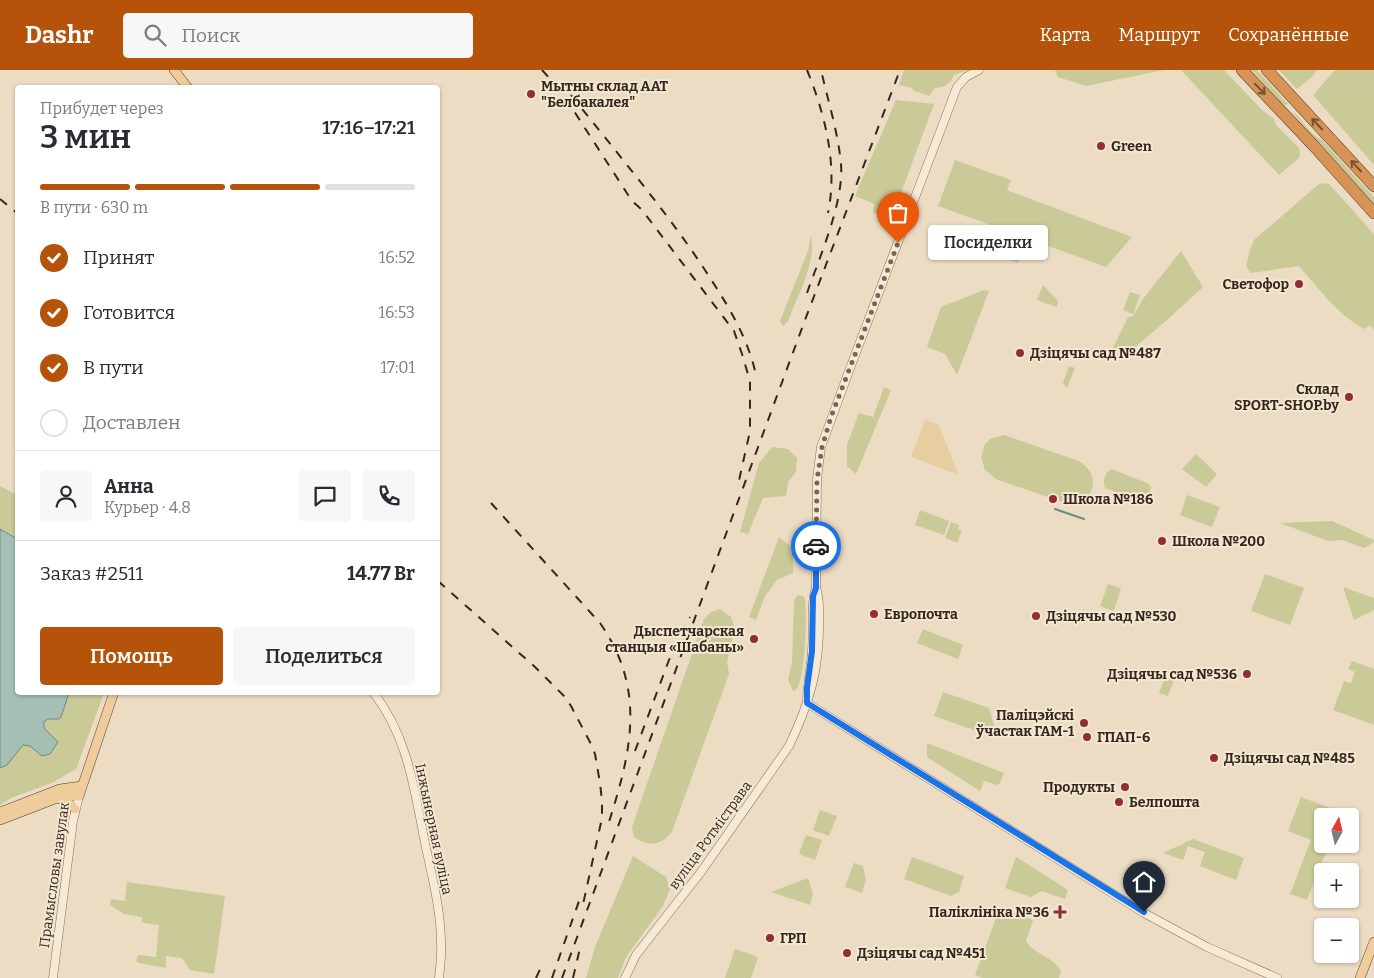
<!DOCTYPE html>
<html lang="ru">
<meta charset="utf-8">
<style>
body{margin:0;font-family:Bitter,serif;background:#f7f7f7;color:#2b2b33;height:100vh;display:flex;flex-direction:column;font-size:19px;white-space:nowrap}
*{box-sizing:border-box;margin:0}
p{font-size:16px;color:#7c7c81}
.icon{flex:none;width:28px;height:28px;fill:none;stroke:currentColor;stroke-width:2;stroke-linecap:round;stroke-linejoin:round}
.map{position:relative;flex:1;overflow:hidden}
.sheet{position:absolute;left:15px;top:15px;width:425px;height:610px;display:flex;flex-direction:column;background:#fff;border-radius:5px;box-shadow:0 1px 4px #0004}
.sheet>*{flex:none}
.needle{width:32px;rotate:8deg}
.fabs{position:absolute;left:1314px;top:738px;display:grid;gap:10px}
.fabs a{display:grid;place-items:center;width:45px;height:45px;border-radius:5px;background:#fff;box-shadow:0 1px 4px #0004;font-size:25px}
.pin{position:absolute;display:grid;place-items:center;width:42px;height:42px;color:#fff;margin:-51px -21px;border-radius:50% 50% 50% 0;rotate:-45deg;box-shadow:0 0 5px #0007}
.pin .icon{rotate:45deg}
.courier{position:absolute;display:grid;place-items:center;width:50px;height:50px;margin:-25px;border:4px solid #1a73e8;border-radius:50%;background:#fff;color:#222;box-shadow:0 1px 6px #0007}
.bubble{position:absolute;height:35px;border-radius:5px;background:#fff;box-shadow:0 1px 4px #0004;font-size:16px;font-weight:600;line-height:35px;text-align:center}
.overview em{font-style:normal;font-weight:600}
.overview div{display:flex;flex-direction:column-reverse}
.overview{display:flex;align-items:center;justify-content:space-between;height:85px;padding:0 25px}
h1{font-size:32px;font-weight:600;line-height:38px}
.bar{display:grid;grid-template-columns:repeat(4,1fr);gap:8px 5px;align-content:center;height:60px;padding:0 25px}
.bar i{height:6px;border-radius:4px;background:#e1e1e2}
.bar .active{background:#b45309}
.bar p{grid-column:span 4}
.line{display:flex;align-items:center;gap:12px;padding:0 25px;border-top:1px solid #e1e1e2}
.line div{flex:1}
.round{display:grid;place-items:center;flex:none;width:52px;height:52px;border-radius:5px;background:#f7f7f7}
ol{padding:0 25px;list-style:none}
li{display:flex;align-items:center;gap:15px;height:55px}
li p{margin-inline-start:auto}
li .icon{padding:5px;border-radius:50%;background:#b45309;color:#fff;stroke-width:4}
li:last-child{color:#7c7c81}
li i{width:28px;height:28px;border:2px solid #e1e1e2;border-radius:50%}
.action{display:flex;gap:10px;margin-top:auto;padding:10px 25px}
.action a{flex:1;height:58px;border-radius:5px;background:#b45309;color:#fff;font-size:20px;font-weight:600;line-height:58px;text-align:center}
.action a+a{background:#f7f7f7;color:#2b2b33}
header{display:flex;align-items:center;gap:30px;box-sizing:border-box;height:70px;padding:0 25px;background:#b45309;color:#fff}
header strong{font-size:24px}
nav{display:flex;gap:28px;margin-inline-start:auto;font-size:18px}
.search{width:350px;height:45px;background:#f7f7f7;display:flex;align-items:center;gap:12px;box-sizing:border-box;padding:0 18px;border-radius:5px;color:#7c7c81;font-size:19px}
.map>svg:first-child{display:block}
</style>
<header>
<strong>Dashr</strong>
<div class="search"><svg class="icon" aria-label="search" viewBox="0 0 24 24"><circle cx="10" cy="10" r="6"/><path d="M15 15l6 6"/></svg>Поиск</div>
<nav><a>Карта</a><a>Маршрут</a><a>Сохранённые</a></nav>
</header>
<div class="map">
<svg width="1374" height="908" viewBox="0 0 1374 908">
<rect width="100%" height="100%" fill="#ecdcc3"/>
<g fill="#c9ca97">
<path d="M904,0H969L954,5C951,13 944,18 935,18L929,26L914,21L912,18L899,15Z"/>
<path d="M1055,0H1164L1086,16L1058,7Z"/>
<path d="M1181,0H1224L1262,40L1274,49L1276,55L1299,78L1300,83L1299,88L1279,105Z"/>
<path d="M1252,0H1257L1288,34L1285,35L1281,33Z"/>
<path d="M1279,0H1317L1312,7L1297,19Z"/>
<path d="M1335,0H1374V95L1313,25Z"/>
<path d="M896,30L934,34L901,123L893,131L885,149L873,142L874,134L855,126Z"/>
<path d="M1292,42L1295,43L1314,65L1322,70L1374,127V134Z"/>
<path d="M955,90L1011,110L1007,120L1132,167L1106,197L938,136Z"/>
<path d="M1323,113L1329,114L1374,164V260L1370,255L1364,259C1337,244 1319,219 1299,196L1251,203L1246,196L1250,180L1254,170L1319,114Z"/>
<path d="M990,165L1024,178L1018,193L984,181Z"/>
<path d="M811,166C817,191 797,227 788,251L783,256L780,251L808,181Z"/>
<path d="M1181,181L1203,217L1166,251L1133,279L1112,280L1128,247L1133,246L1143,229Z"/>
<path d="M1043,215L1058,231L1057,237L1037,230Z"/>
<path d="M984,220L989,221L957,305L945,284L927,277L941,237Z"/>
<path d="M1130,222L1140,225L1133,244L1123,240Z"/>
<path d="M1069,296L1075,298L1067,318L1063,313Z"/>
<path d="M884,317L891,320L856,404L847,396V375L859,343L873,347Z"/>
<path d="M1004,365L1079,391C1104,406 1093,437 1065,433L996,409L985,400L981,387L985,374L990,369Z"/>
<path d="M772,377L788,379L797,388L796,402L788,412L786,426L763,428L748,464L740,462L759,393Z"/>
<path d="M1196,384L1217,404L1206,417L1182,399Z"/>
<path d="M1112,399L1149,414L1151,418L1147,430L1142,432L1105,418C1102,412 1105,401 1112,399Z"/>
<path d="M0,416L17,425L18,622L104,623L76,699L52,713L11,728L0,735Z"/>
<path d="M1187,425L1220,437L1212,457L1180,445Z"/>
<path d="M920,440L949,451L944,465L915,455Z"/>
<path d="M1332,451L1374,470V472L1364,478L1342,470L1328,471L1280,453Z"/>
<path d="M951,452L959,455L958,459L962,461L957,473L945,468Z"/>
<path d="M779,467L793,478V503L777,510L765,526L756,550L749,547Z"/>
<path d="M1265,504L1304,518L1290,555L1251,541Z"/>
<path d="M1108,514L1121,518L1114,541L1100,536Z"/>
<path d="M1343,517L1374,528V540L1354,550Z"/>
<path d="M797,525L803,526L805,529C807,547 806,607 796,620L793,621L788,610L792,592L794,532Z"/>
<path d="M720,539L731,547L735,559L727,592L729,604L672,762C660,776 649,777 634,767L632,757L704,549L711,542Z"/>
<path d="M923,559L963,575L958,589L917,573Z"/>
<path d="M1352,591L1374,599V655L1333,640L1344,611L1351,613L1355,602L1348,599Z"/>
<path d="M1166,605L1175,608L1168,626L1159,623Z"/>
<path d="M943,622L989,638L994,656L991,666L934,646Z"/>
<path d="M927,673L1004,703L1000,713L997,715L984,711L980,721L927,687Z"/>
<path d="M1301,727L1341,742L1339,746H1322V774H1329L1307,830L1290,824L1311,770L1288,761Z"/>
<path d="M820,740L837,746L829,766L813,760Z"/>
<path d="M806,765L822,770L815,790L799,784Z"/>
<path d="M1193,769L1244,788L1236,810L1200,796L1205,782L1188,776L1183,790L1163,783Z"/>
<path d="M633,786L666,807L670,819L663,836L626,887L618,908H586L595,877Z"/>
<path d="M912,787L964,806L959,822L951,826L904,809Z"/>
<path d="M1016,787L1068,820L1065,829L1042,821L1031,827L1005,818Z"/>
<path d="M854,793L863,796L866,810L862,823L845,817Z"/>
<path d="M808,808L813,824L810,835L771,822Z"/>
<path d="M127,812L225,826L214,904L190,900L182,888L166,886V898L139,893L136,891L138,885L156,887L159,855L144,853L142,852V847L124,844L110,835L111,829L125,831Z"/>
<path d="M1000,837L1033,850L1026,871C1033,884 1053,886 1061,901L1059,908H983L975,905Z"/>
<path d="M735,879L758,887L751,908H725Z"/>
</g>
<path fill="#e7cea1" d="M925,350L938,354L959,405L911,387Z"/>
<path fill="#a5bfb5" stroke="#6c8d81" d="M0,459L17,469L18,622L69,623L61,647L59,649H48L44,652V658L58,672L50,684L42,686L30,676L23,675L7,695L0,698Z"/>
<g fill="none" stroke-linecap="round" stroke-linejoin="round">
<path stroke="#6c8d81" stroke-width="2" d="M1055,439L1084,449"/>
<g stroke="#856d5a" stroke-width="9">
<g id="minor">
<path d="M373,622C407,665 414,717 424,768C431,803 441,838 441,874C442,885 440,897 439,908"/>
<path d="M807,633C807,615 811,599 812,581C814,560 810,537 816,518L817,409L821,377L849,301L957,17L966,7L979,0"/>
<path d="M807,633L1144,843L1207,877L1277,908"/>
<path d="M53,908L73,751L79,726"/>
<path d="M625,908L636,885L701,802L789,676C810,632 820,598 819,549C819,539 820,528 816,518"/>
</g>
</g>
<g stroke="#533c2f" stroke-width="10">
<g id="major">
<path d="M174,0L188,18"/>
<path d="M58,728L69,733L75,739"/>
<path d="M0,742L60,719L82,716"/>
<path d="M0,750L65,725L79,726L114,622"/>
<path d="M1360,908L1374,872"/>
</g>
</g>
<g stroke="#533c2f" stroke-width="12">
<g id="highway">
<path d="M1242,0L1314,76L1374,143"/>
<path d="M1267,0L1374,116"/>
</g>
</g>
<use href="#minor" stroke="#f7ead5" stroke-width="8"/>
<use href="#major" stroke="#eecc9c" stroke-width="9"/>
<use href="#highway" stroke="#d89356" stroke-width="11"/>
<g stroke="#36271e" stroke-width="2" stroke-dasharray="9 9" stroke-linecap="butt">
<path d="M542,0L561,21L632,131L642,140L734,261L742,284L750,311V361L738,415"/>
<path d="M807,0C825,44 838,95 828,143"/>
<path d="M571,25C616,82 663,137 703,197C725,231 747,264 756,305"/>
<path d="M0,129L18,144"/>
<path d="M807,223C820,186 844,132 841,94C838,62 828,31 821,0"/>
<path d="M491,433L600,553C647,620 631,683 608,755"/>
<path d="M438,511L535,597L565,627L571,636L592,676L595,684L600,713L602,731V748L582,839"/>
<path d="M635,681L669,590L690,547"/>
<path d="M536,908L542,895"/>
<path d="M552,908L579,831"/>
<path d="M562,908L805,250L900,0"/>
<path d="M573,908L580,878"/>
</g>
</g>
<defs><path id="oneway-shaft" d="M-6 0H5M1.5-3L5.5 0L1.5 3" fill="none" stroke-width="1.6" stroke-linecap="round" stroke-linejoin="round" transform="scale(1.25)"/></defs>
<g stroke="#775234">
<use href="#oneway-shaft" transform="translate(1260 19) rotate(46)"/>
<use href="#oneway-shaft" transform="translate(1317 54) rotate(-133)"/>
<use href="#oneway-shaft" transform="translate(1356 96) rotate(-133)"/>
</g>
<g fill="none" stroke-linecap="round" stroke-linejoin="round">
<path stroke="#766658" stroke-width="5" stroke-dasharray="0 9" d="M816,476L817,410L822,377L831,347L898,173"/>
<path stroke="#1a73e8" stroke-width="6" d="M816,476V518L813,526L812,581L807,618V633L1144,842"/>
</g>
<g fill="#922d37" stroke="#f4e7d2" stroke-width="2">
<circle cx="531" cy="24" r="5"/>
<circle cx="1101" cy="76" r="5"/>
<circle cx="1299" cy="214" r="5"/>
<circle cx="1020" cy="283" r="5"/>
<circle cx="1349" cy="327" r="5"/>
<circle cx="1053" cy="429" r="5"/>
<circle cx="1162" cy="471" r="5"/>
<circle cx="874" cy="544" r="5"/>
<circle cx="1036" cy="546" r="5"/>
<circle cx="754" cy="569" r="5"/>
<circle cx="1247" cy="604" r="5"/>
<circle cx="1084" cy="653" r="5"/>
<circle cx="1087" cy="667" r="5"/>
<circle cx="1214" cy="688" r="5"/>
<circle cx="1125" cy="717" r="5"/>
<circle cx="1119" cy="732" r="5"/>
<path d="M1057.5 834.5h5v5h5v5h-5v5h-5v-5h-5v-5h5z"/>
<circle cx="770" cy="868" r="5"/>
<circle cx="847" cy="883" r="5"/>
</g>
<g text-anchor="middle" stroke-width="4" stroke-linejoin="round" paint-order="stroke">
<g font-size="14" font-weight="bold" fill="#36271e" stroke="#f4e7d2" text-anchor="start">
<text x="541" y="21">Мытны склад ААТ<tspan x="541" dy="16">"Белбакалея"</tspan></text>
<text x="1111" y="81">Green</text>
<text x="1289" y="219" text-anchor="end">Светофор</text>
<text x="1030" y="288">Дзіцячы сад №487</text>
<text x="1339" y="324" text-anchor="end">Склад<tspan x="1339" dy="16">SPORT-SHOP.by</tspan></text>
<text x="1063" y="434">Школа №186</text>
<text x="1172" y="476">Школа №200</text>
<text x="884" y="549">Европочта</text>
<text x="1046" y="551">Дзіцячы сад №530</text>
<text x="744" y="566" text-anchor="end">Дыспетчарская<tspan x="744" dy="16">станцыя «Шабаны»</tspan></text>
<text x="1237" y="609" text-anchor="end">Дзіцячы сад №536</text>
<text x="1074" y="650" text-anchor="end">Паліцэйскі<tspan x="1074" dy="16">ўчастак ГАМ-1</tspan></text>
<text x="1097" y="672">ГПАП-6</text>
<text x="1224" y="693">Дзіцячы сад №485</text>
<text x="1115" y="722" text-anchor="end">Продукты</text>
<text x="1129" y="737">Белпошта</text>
<text x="1049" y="847" text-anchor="end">Паліклініка №36</text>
<text x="780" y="873">ГРП</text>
<text x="857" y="888">Дзіцячы сад №451</text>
</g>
<g font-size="14" fill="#36271e" stroke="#f4e7d2">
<text transform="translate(434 759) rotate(78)" y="5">Інжынерная вуліца</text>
<text transform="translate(710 765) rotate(-54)" y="5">вуліца Ротмістрава</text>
<text transform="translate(54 805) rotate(-82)" y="5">Прамысловы завулак</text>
</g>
</g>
</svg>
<div class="fabs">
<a><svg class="needle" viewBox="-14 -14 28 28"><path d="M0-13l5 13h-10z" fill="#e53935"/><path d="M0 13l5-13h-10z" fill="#7c7c81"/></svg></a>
<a>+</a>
<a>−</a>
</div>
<div class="pin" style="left:898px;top:173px;background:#ea580c"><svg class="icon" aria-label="bag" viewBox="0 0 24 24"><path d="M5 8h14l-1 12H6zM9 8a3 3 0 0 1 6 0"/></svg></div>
<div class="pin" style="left:1144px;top:842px;background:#1f2937"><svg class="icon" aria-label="home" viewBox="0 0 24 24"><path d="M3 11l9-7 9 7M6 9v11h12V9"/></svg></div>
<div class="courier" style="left:816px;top:476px"><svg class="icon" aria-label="car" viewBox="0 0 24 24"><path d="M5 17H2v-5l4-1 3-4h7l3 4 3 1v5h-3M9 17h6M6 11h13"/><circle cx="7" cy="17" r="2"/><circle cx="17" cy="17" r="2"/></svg></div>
<div class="bubble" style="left:928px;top:155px;width:120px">Посиделки</div>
<section class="sheet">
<div class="overview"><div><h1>3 мин</h1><p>Прибудет через</p></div><em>17:16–17:21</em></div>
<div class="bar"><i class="active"></i><i class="active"></i><i class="active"></i><i></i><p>В пути · 630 m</p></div>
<ol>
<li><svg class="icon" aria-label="check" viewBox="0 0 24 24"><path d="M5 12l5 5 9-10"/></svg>Принят<p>16:52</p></li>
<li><svg class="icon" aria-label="check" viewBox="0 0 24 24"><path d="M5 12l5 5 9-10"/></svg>Готовится<p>16:53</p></li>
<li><svg class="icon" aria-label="check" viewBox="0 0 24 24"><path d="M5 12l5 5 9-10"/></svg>В пути<p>17:01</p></li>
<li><i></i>Доставлен</li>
</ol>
<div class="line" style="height:90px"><a class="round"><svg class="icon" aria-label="person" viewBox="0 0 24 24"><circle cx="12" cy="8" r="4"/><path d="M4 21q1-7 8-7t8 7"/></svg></a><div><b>Анна</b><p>Курьер · 4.8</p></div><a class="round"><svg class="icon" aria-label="chat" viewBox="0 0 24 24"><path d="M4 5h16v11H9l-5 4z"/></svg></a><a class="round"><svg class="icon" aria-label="phone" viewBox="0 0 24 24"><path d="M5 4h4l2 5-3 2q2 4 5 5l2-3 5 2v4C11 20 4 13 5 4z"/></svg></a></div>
<div class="line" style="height:65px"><div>Заказ #2511</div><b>14.77 Br</b></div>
<div class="action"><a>Помощь</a><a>Поделиться</a></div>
</section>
</div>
